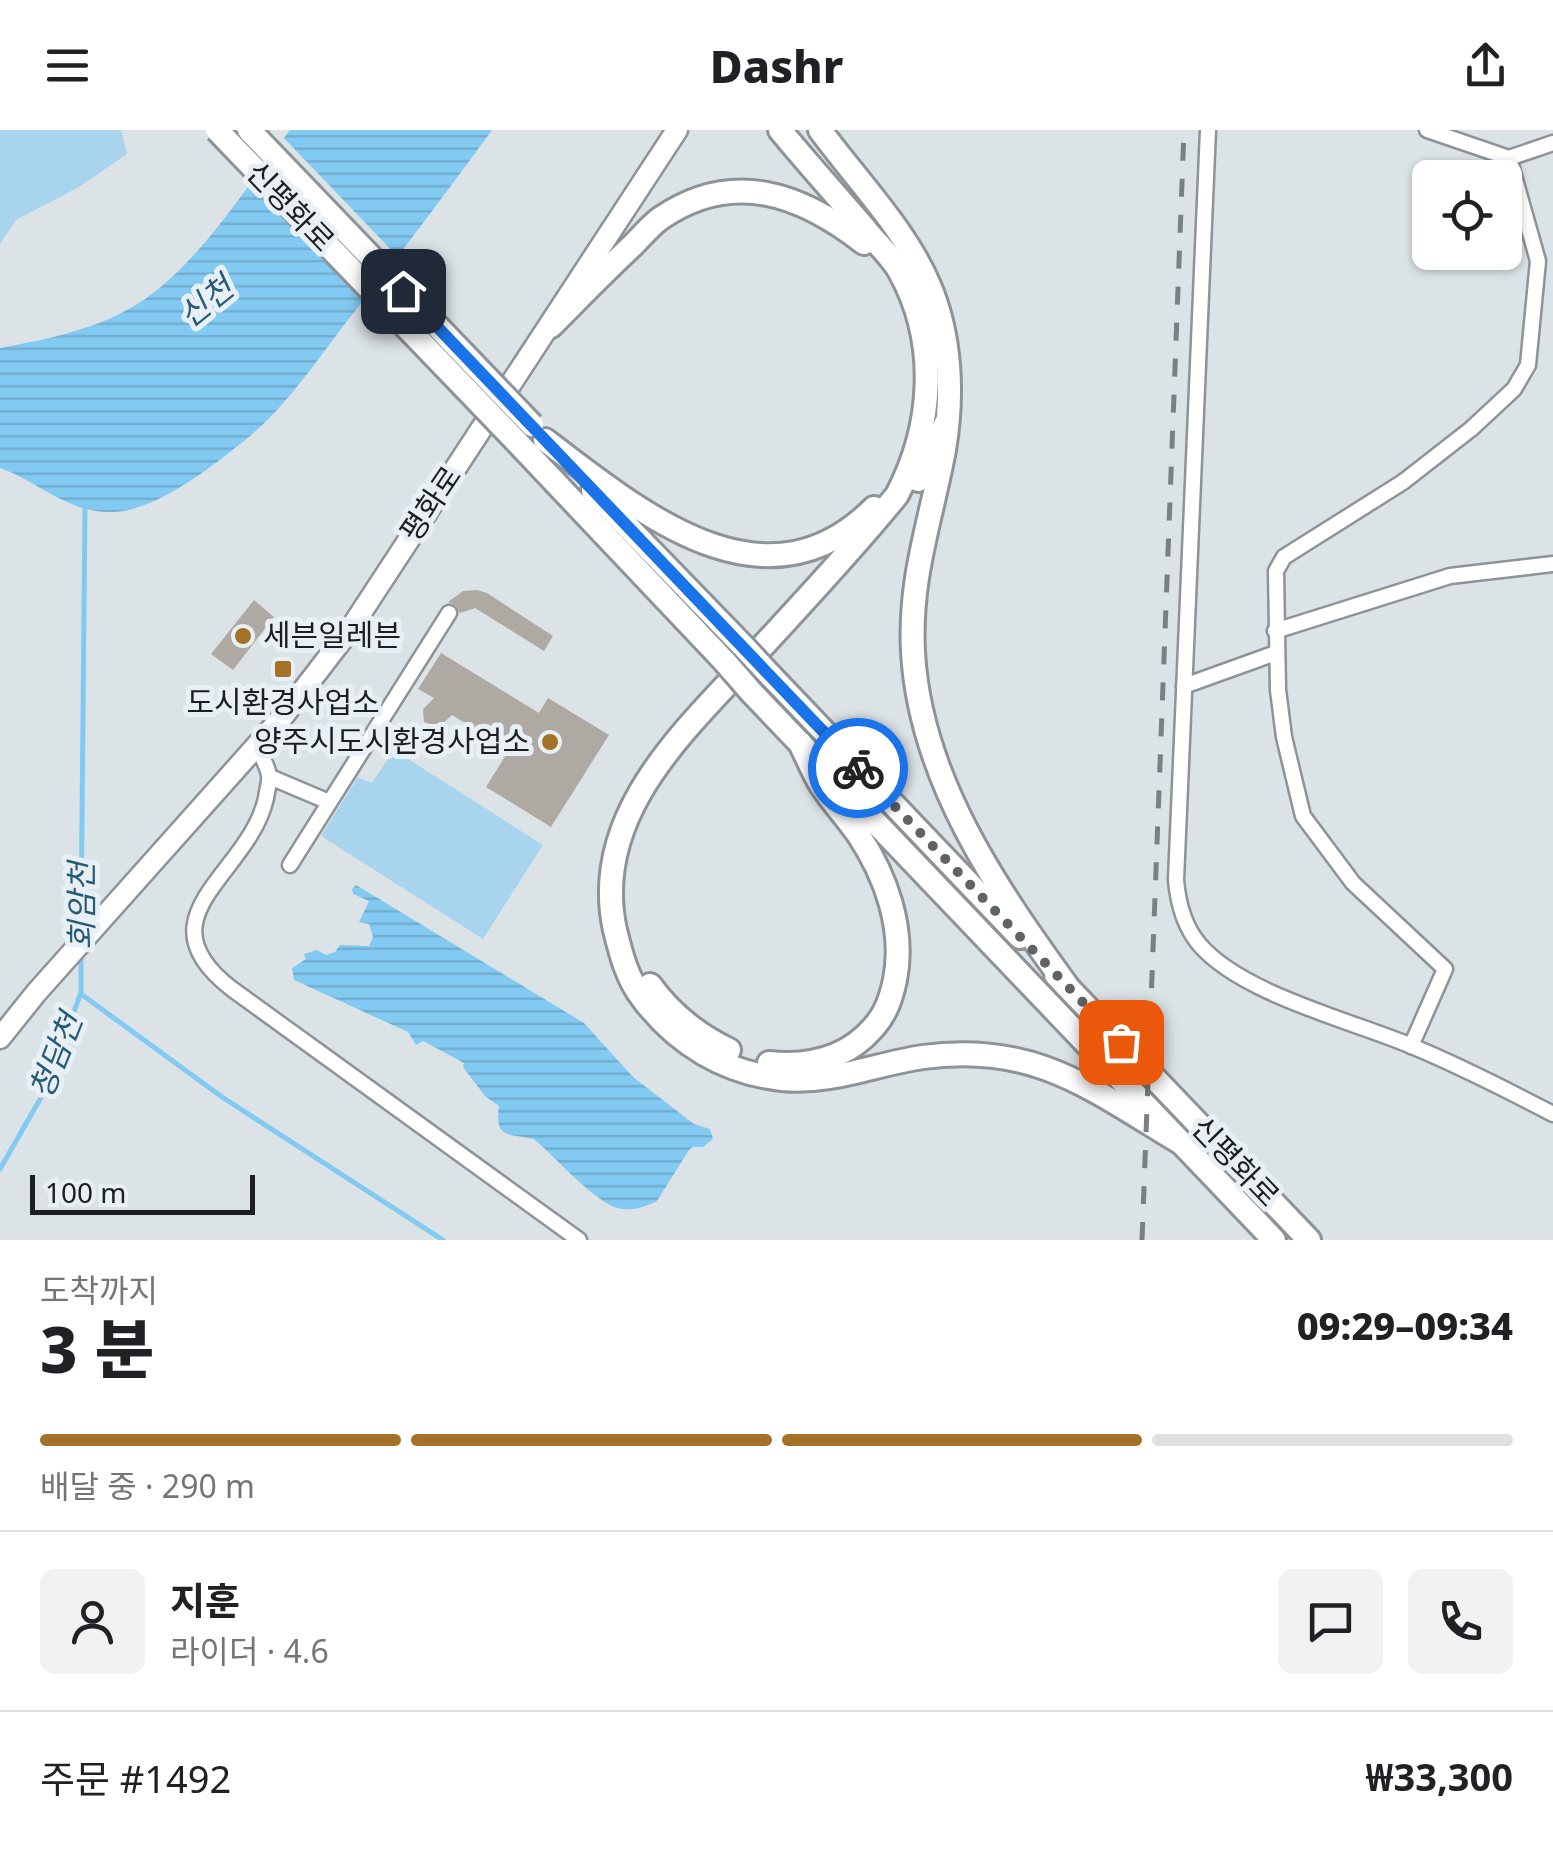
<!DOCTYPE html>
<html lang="ko">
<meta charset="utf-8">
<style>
body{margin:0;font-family:"Noto Sans","Noto Sans KR",sans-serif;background:#f2f2f2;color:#202124;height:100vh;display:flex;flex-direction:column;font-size:38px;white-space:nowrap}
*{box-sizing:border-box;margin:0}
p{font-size:32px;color:#757577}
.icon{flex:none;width:55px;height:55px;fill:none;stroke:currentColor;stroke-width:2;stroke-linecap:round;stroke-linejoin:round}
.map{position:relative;height:1110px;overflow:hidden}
.panel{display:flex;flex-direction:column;background:#fff;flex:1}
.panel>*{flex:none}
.buttons{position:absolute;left:1412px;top:30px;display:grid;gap:20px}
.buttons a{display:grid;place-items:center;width:110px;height:110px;border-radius:15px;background:#fff;box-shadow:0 2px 8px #0004;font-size:50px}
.scale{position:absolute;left:30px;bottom:25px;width:225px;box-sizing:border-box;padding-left:10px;border:5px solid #1c1e20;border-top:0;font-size:28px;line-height:35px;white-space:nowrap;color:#1c1e20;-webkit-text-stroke:8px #e9f0f5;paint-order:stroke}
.pin{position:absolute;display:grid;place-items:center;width:85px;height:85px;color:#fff;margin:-42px;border-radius:20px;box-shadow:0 5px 15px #0006}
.courier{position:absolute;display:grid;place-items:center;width:100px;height:100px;margin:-50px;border:8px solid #1a73e8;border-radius:50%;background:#fff;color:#222;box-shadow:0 2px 12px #0007}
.overview em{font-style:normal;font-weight:800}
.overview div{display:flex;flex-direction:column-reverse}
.overview{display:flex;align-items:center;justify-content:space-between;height:170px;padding:0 40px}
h1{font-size:65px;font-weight:800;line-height:75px}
.bar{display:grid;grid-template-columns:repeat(4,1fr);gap:15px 10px;align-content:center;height:120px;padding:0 40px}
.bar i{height:12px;border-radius:8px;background:#e0e0e0}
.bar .active{background:#a37228}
.bar p{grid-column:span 4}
.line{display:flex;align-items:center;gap:25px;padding:0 40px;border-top:2px solid #e0e0e0}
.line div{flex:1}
.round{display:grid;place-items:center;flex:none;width:105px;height:105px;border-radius:15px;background:#f2f2f2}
header{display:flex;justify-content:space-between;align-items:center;height:130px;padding:0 40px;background:#fff;font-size:45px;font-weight:800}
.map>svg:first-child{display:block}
</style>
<header><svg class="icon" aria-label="menu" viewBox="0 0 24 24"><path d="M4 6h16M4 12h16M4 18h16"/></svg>Dashr<svg class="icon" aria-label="share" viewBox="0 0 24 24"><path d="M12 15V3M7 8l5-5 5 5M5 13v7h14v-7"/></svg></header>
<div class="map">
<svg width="1553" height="1110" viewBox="0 0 1553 1110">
<defs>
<pattern id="water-rules" width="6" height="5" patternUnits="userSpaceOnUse" patternTransform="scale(2.5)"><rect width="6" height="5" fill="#83caf3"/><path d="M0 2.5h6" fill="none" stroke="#71add0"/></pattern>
</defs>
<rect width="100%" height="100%" fill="#dce3e7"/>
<g fill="#a9d4ed">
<path d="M0,0H121L127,24L79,57L16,90L0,114Z"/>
<path d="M394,620L543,715L483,809L321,706L358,647L372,653Z"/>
</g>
<g fill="url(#water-rules)">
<path d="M290,0H492C444,66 395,131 344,195C315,233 287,275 250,306C217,333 156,382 112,382C68,383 39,352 0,338V218C49,209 103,198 145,169C204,127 246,57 290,0Z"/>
<path d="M356,755L584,893L633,947L694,994L710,999L713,1009L703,1017H693L689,1020L657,1071C643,1078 627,1083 612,1076C586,1063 556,1028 534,1009C511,1003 494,1011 499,976L485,966L463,937L464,933L423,911L416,915L408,902L294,850L292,838L306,829L304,824L317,820L326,825L335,822L340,815L369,816L373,807L369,794L359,792L369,771L353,764L352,759Z"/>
</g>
<path fill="#dce3e7" d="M280,4L401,130L366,175L246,49Z"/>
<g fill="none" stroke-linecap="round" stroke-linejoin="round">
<g stroke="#83caf3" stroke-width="5">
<path d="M81,799L85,375"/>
<path d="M81,825V864L222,967L443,1110"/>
<path d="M0,1039L47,957L80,865"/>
</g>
</g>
<g fill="#aea9a3">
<path d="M477,460L487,463L553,506L544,521L475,478L460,483L455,475L448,472L463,461Z"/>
<path d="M254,470L274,487L233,540L211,524Z"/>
<path d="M441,523L539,583L548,568L609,605L551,697L486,657L509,620L452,585L439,597L424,592L423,579L434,568L418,559Z"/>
</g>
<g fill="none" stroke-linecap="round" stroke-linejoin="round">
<g stroke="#8d9397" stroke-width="19">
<g id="minor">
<path d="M1208,0L1176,750C1178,773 1184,796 1199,814C1241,864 1353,891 1414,917C1462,937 1507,960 1553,984"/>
<path d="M1427,0L1509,28L1553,13"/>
<path d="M1275,501L1450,446L1553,434"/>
<path d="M1184,556L1276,523"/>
<path d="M257,616C261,625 267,635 269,645C270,652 267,660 266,668C249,745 137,786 232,859L579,1110"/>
<path d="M270,647L329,672"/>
<path d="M290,735L449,483"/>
<path d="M1411,916L1445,839L1353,753L1303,686L1284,607L1278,560L1276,441L1284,427L1403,352L1471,299L1514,259L1528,235L1538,131L1509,28"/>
</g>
</g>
<g stroke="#8d9397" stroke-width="25">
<path id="secondary" d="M0,908L36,863L284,585L351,498L677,0"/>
</g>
<g stroke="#8d9397" stroke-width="28">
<g id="trunk">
<path d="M780,0C808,34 837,66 866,100C877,114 892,127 900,142C939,213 933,296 897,365C854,418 807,468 761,518C690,596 589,682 615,800C621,824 627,849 643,869C677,914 725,943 782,949C832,954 875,934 923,927C1038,911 1096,963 1188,1017"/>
<path d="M820,0C856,49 905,99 929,155C951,206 953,266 944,320C931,390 909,448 913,522C920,648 996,758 1067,856"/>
<path d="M551,196C578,169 605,141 633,115C642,106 651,95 661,88C733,39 801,64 864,113"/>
<path d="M515,310L725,532"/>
<path d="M545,310C639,381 764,488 874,378"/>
<path d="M918,350L947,291"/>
<path d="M593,361L744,517"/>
<path d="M770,545L1020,807"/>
<path d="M752,563L1274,1110"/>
<path d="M1056,845L1309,1110"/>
<path d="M650,855C670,883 698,905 729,920"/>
<path d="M769,933C809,937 846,929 873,898C886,884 891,868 895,850C905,799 886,746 858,704C846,687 832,672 821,655C813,642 807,627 800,613"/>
</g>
</g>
<use href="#minor" stroke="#fff" stroke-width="14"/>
<use href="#secondary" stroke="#fff" stroke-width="20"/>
<use href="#trunk" stroke="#fff" stroke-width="22"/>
<path stroke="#7a7f82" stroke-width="5" stroke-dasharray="18 18" stroke-linecap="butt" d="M1142,1110L1184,0"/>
<g stroke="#8d9397" stroke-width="28" stroke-linecap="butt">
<g id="trunk-bridge">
<path d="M217,0L515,310"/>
<path d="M249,0L532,295"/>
<path d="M744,517L770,545"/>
<path d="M725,532L752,563"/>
</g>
</g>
<use href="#trunk-bridge" stroke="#fff" stroke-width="22"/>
</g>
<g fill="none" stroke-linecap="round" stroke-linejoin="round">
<path stroke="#5f6366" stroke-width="10" stroke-dasharray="0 18" d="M858,638L1121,912"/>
<path stroke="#1a73e8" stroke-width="12" d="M403,161L858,638"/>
</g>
<g fill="#a37228" stroke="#e9f0f5" stroke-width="4">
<circle cx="243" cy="506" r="10"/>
<rect x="273" y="529" width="20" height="20" rx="5"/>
<circle cx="550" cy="612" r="10"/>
</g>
<g text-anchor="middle" stroke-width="10" stroke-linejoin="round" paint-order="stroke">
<g font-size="30" fill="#1c1e20" stroke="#e9f0f5">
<text transform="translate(290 77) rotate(46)" y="10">신평화로</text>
<text transform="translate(431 374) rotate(-56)" y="10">평화로</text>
<text transform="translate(1235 1032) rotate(46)" y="10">신평화로</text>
</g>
<g font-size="30" fill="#1c1e20" stroke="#e9f0f5" text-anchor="start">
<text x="263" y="516">세븐일레븐</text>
<text x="283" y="583" text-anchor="middle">도시환경사업소</text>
<text x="530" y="622" text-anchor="end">양주시도시환경사업소</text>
</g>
<g font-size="32" font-style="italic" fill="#265c78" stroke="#e9f0f5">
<text transform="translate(206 172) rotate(-39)" y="11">신천</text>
<text transform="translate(82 776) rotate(-90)" y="11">회암천</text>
<text transform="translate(56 926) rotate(-68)" y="11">청담천</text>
</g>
</g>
</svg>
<div class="buttons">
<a><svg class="icon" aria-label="locate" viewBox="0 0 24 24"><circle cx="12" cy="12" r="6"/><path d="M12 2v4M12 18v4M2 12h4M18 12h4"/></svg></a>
</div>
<div class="scale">100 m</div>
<div class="pin" style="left:1121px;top:912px;background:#ea580c"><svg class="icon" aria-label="bag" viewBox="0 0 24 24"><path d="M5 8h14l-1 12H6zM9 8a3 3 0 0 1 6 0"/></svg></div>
<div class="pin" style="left:403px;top:161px;background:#1f2937"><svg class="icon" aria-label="home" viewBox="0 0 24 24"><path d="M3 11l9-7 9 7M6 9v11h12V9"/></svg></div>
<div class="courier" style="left:858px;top:638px"><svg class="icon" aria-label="bike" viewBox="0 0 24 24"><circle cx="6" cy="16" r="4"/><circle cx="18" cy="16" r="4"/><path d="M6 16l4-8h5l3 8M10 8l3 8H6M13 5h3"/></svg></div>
</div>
<section class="panel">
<div class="overview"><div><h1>3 분</h1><p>도착까지</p></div><em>09:29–09:34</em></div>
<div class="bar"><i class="active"></i><i class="active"></i><i class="active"></i><i></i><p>배달 중 · 290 m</p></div>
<div class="line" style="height:180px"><a class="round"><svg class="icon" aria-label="person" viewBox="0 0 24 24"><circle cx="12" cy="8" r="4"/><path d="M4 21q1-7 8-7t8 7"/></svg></a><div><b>지훈</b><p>라이더 · 4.6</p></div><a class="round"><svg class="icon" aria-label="chat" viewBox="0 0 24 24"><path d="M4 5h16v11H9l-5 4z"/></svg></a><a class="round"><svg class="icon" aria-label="phone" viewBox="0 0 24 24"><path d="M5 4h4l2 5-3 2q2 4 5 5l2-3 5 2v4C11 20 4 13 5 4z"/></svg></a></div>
<div class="line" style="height:130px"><div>주문 #1492</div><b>₩33,300</b></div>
</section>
